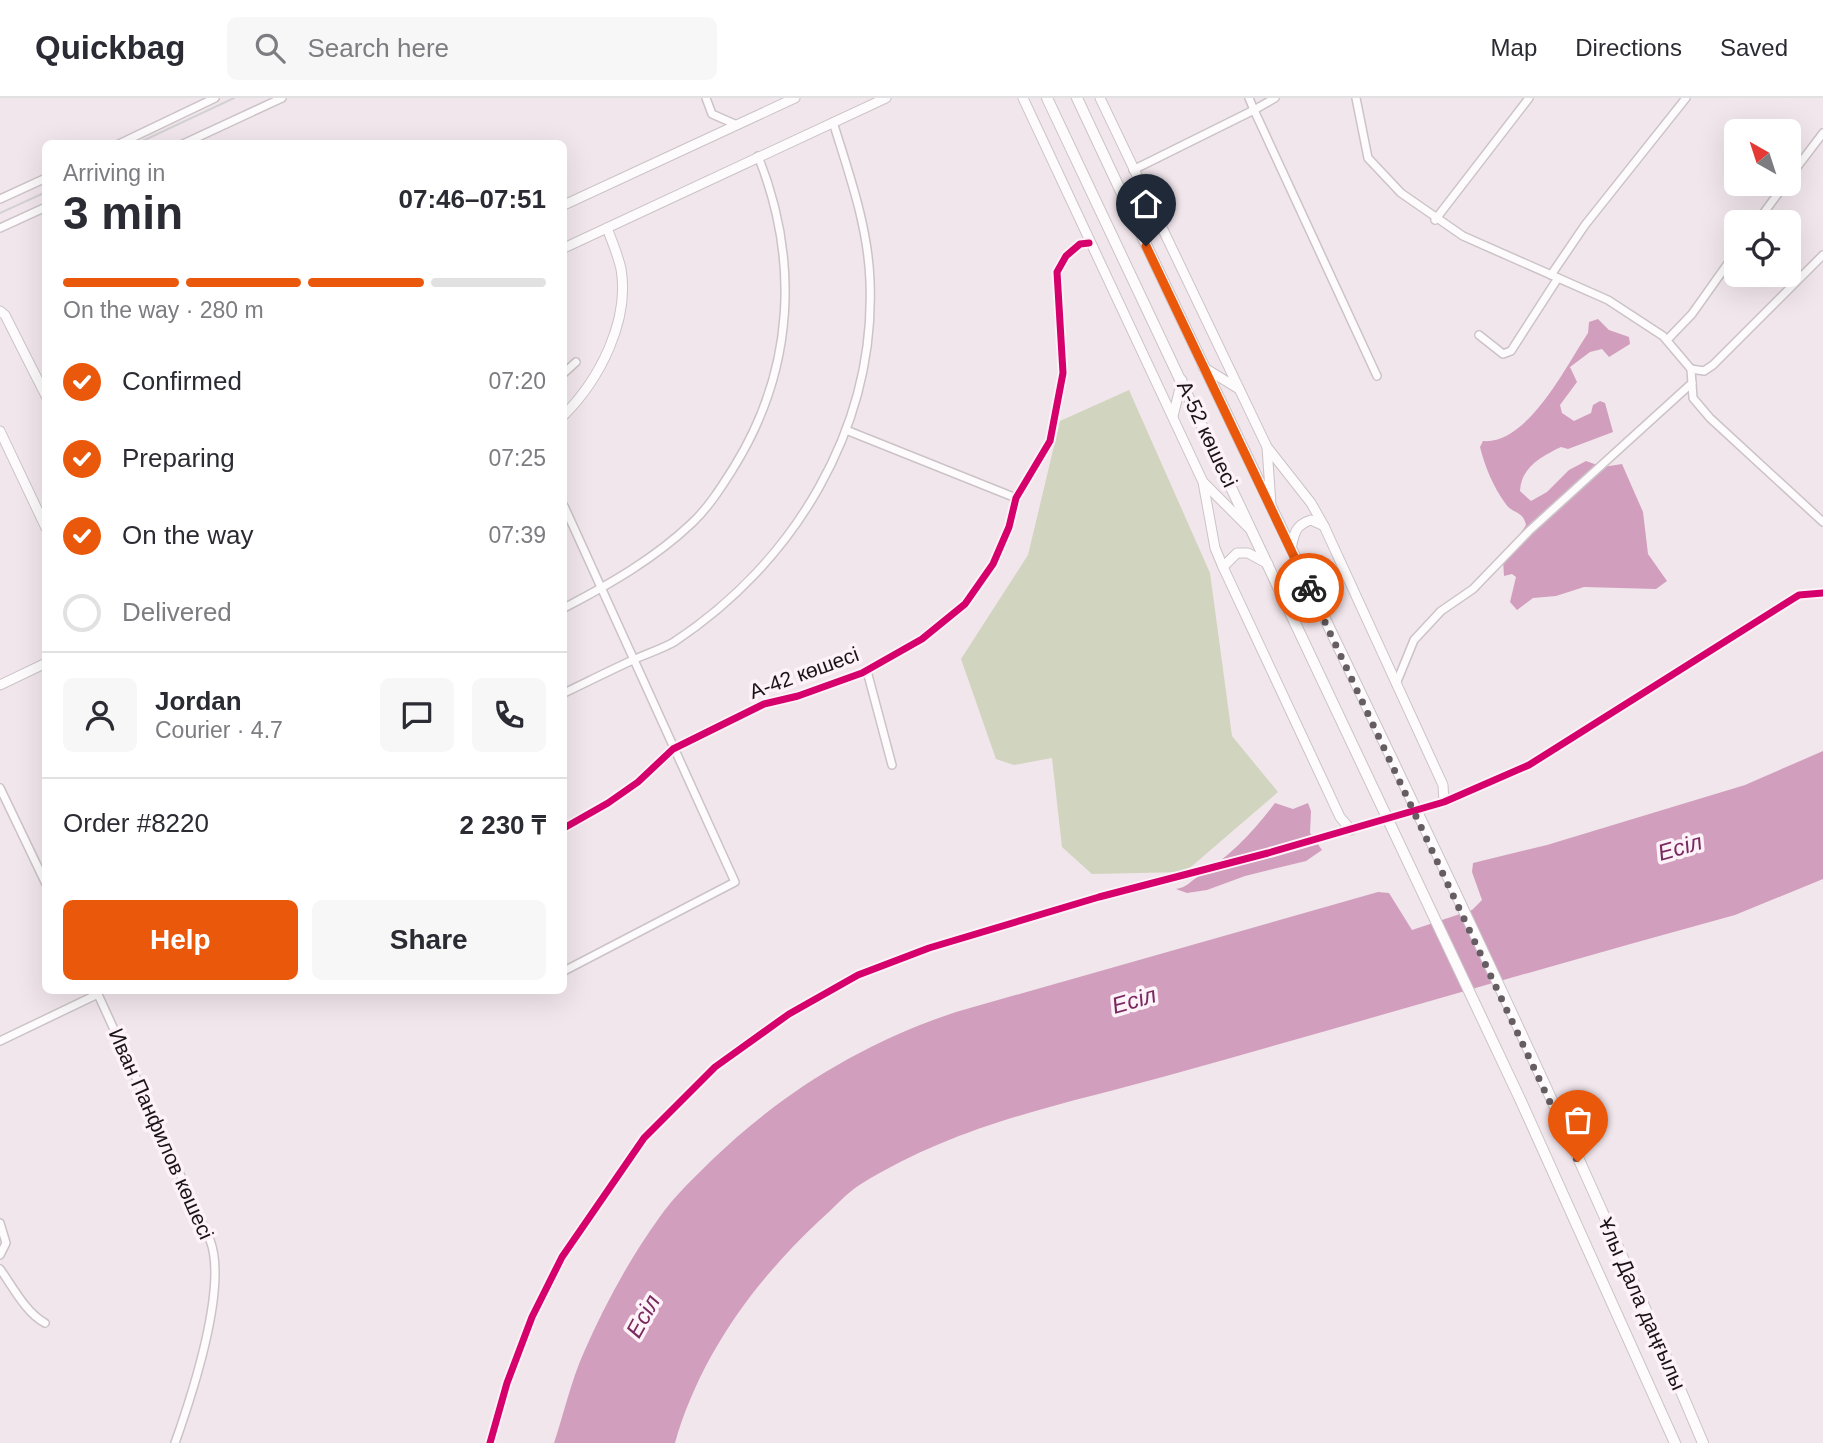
<!DOCTYPE html>
<meta charset="utf-8">
<style>
body{margin:0;font-family:Helvetica,sans-serif;background:#f7f7f7;color:#2b2b33;height:100vh;display:flex;flex-direction:column;font-size:26px;white-space:nowrap}
*{box-sizing:border-box;margin:0}
p{font-size:23px;color:#7c7c81}
.icon{flex:none;width:38px;height:38px;fill:none;stroke:currentColor;stroke-width:2;stroke-linecap:round;stroke-linejoin:round}
.map{position:relative;flex:1;overflow:hidden}
.side{position:absolute;left:42px;top:42px;width:525px;height:854px;display:flex;flex-direction:column;background:#fff;border-radius:10px;box-shadow:0 7px 28px #0002}
.side>*{flex:none}
.needle{width:46px;rotate:321deg}
.buttons{position:absolute;left:1724px;top:21px;display:grid;gap:14px}
.buttons a{display:grid;place-items:center;width:77px;height:77px;border-radius:10px;background:#fff;box-shadow:0 7px 28px #0002;font-size:35px}
.pin{position:absolute;display:grid;place-items:center;width:60px;height:60px;color:#fff;margin:-72px -30px;border-radius:50% 50% 50% 0;rotate:-45deg;box-shadow:0 0 7px #0007}
.pin .icon{rotate:45deg}
.courier{position:absolute;display:grid;place-items:center;width:70px;height:70px;margin:-35px;border:5px solid #ea580c;border-radius:50%;background:#fff;color:#222;box-shadow:0 2px 9px #0007}
.head em{font-style:normal;font-weight:700}
.head div{display:flex;flex-direction:column-reverse}
.head{display:flex;align-items:center;justify-content:space-between;height:119px;padding:0 21px}
h1{font-size:46px;font-weight:700;line-height:52px}
.bar{display:grid;grid-template-columns:repeat(4,1fr);gap:10px 7px;align-content:center;height:84px;padding:0 21px}
.bar i{height:9px;border-radius:5px;background:#e1e1e2}
.bar .active{background:#ea580c}
.bar p{grid-column:span 4}
.line{display:flex;align-items:center;gap:18px;padding:0 21px;border-top:2px solid #e1e1e2}
.line div{flex:1}
.round{display:grid;place-items:center;flex:none;width:74px;height:74px;border-radius:10px;background:#f7f7f7}
ol{padding:0 21px;list-style:none}
li{display:flex;align-items:center;gap:21px;height:77px}
li p{margin-inline-start:auto}
li .icon{padding:7px;border-radius:50%;background:#ea580c;color:#fff;stroke-width:4}
li:last-child{color:#7c7c81}
li i{width:38px;height:38px;border:4px solid #e1e1e2;border-radius:50%}
.button{display:flex;gap:14px;margin-top:auto;padding:14px 21px}
.button a{flex:1;height:80px;border-radius:10px;background:#ea580c;color:#fff;font-size:28px;font-weight:700;line-height:80px;text-align:center}
.button a+a{background:#f7f7f7;color:#2b2b33}
header{display:flex;align-items:center;gap:42px;box-sizing:border-box;height:98px;padding:0 35px;background:#fff;border-bottom:2px solid #e1e1e2}
header strong{font-size:33px}
nav{display:flex;gap:38px;margin-inline-start:auto;font-size:24px}
.search{width:490px;height:63px;background:#f7f7f7;display:flex;align-items:center;gap:18px;box-sizing:border-box;padding:0 24px;border-radius:10px;color:#7c7c81;font-size:26px}
.map>svg:first-child{display:block}
</style>
<header>
<strong>Quickbag</strong>
<div class="search"><svg class="icon" aria-label="search" viewBox="0 0 24 24"><circle cx="10" cy="10" r="6"/><path d="M15 15l6 6"/></svg>Search here</div>
<nav><a>Map</a><a>Directions</a><a>Saved</a></nav>
</header>
<div class="map">
<svg width="1823" height="1345" viewBox="0 0 1823 1345">
<rect width="100%" height="100%" fill="#f1e6ec"/>
<path fill="#d1d4bf" d="M1129,292L1210,475L1232,638L1278,694L1185,774L1092,776L1062,749L1052,660L1014,667L996,661L961,561L1028,457L1060,323Z"/>
<g fill="#d29ebd">
<path d="M1598,221L1609,232L1629,239L1630,246L1609,259L1602,251L1590,254L1570,269L1577,284L1560,307L1562,315L1574,323L1591,315L1593,307L1600,303L1605,305L1613,334L1568,351L1561,349C1542,358 1521,369 1520,393L1531,403L1547,394L1569,372L1586,363L1603,369L1622,366L1643,414L1648,456L1667,483L1656,491L1584,489L1556,498L1533,500L1517,512L1510,504L1516,479L1512,476L1504,478L1503,462L1526,427C1523,412 1512,416 1505,405C1493,388 1485,369 1480,349L1483,343C1528,347 1567,266 1588,235L1589,224Z"/>
<path d="M1823,653V781L1735,817C1549,868 1363,923 1177,975C1064,1007 964,1023 861,1086C846,1095 833,1111 819,1123C754,1184 700,1258 675,1345H554C564,1315 571,1283 584,1254C604,1208 630,1160 659,1120C674,1098 695,1079 713,1061C784,993 863,945 956,914L1378,794L1389,795L1412,832L1472,812L1482,802L1472,774L1473,765L1547,747L1745,687Z"/>
<path d="M1275,705L1293,711L1308,705L1311,713L1310,735L1322,752L1306,763L1245,778L1207,792L1187,795L1176,791C1188,789 1189,784 1199,778C1230,758 1252,735 1275,705Z"/>
</g>
<g fill="none" stroke-linecap="round" stroke-linejoin="round">
<g stroke="#cbc3c7" stroke-width="10">
<g id="minor">
<path d="M706,0L712,16L737,27"/>
<path d="M1249,0L1254,12L1275,0"/>
<path d="M1356,0L1368,60L1401,95L1463,138L1608,202L1663,238L1691,271L1693,300L1710,320L1823,424"/>
<path d="M119,46L215,0"/>
<path d="M183,46L282,0"/>
<path d="M1133,72L1254,12L1377,278"/>
<path d="M1788,81L1823,35"/>
<path d="M0,101L46,80"/>
<path d="M1435,122L1529,0"/>
<path d="M1757,124L1785,86"/>
<path d="M0,130L46,109"/>
<path d="M1551,177L1585,127L1686,0"/>
<path d="M1479,237L1503,256L1511,253L1558,180"/>
<path d="M1667,242L1692,216L1736,154"/>
<path d="M1691,271L1704,273L1713,267L1823,157"/>
<path d="M564,275L576,264"/>
<path d="M846,332L1016,400"/>
<path d="M564,408L735,784L564,873"/>
<path d="M564,510C610,486 654,461 692,425C709,409 722,388 734,369C794,272 800,163 758,58"/>
<path d="M867,573L892,667"/>
<path d="M1396,586L1414,542L1441,513L1473,491L1529,433L1692,285"/>
<path d="M564,595C587,584 611,572 635,561C648,555 662,551 674,544C794,465 876,330 870,183C868,128 849,76 833,24"/>
<path d="M0,690L46,786"/>
<path d="M564,730L608,705L638,684L673,651L764,606L798,598L862,575L922,541L965,506L993,466L1009,429L1016,400L1050,343L1063,275L1057,174L1066,158L1080,146L1089,145"/>
<path d="M96,892L210,1142C228,1188 192,1297 175,1345"/>
<path d="M0,943L98,896"/>
<path d="M0,1125L6,1145L0,1157"/>
<path d="M0,1171C13,1189 26,1215 45,1225"/>
<path d="M490,1345L507,1285L532,1219L562,1159L644,1040L715,969L789,916L858,877L929,850L1099,799L1268,755L1444,704L1529,667L1799,497L1823,495"/>
</g>
</g>
<g stroke="#cbc3c7" stroke-width="11">
<g id="tertiary">
<path d="M1023,0L1203,384L1215,450L1223,469L1340,719L1351,732"/>
<path d="M1100,0L1267,349L1311,405L1324,428L1443,687L1444,704"/>
<path d="M564,107L795,0"/>
<path d="M564,150L886,0"/>
<path d="M0,213L5,217L46,298"/>
<path d="M1203,269L1239,291"/>
<path d="M564,317C599,282 630,223 621,171C618,157 612,143 607,130"/>
<path d="M1173,318L1182,282"/>
<path d="M0,333L46,430"/>
<path d="M1267,349L1271,407"/>
<path d="M1204,385L1249,430"/>
<path d="M1291,451C1294,436 1295,427 1311,422L1324,428"/>
<path d="M1223,469L1237,455H1248L1268,466"/>
<path d="M0,587L46,565"/>
</g>
</g>
<g stroke="#cbc3c7" stroke-width="12">
<g id="secondary">
<path d="M1047,0L1520,1001L1675,1345"/>
<path d="M1077,0C1286,448 1511,890 1703,1345"/>
</g>
</g>
<use href="#minor" stroke="#fdfbfc" stroke-width="7"/>
<use href="#tertiary" stroke="#fdfbfc" stroke-width="9"/>
<use href="#secondary" stroke="#fdfbfc" stroke-width="10"/>
<g stroke="#d3d1d2" stroke-width="2">
<path d="M136,46L234,0"/>
<path d="M0,115L46,94"/>
</g>
<g stroke="#fdf2f8" stroke-width="11">
<g id="cycleway">
<path d="M564,730L608,705L638,684L673,651L764,606L798,598L862,575L922,541L965,506L993,466L1009,429L1016,400L1050,343L1063,275L1057,174L1066,158L1080,146L1089,145"/>
<path d="M490,1345L507,1285L532,1219L562,1159L644,1040L715,969L789,916L858,877L929,850L1099,799L1268,755L1444,704L1529,667L1799,497L1823,495"/>
</g>
</g>
<use href="#cycleway" stroke="#d6006c" stroke-width="7"/>
</g>
<g fill="none" stroke-linecap="round" stroke-linejoin="round">
<path stroke="#655d62" stroke-width="7" stroke-dasharray="0 12.6" d="M1309,490L1578,1064"/>
<path stroke="#ea580c" stroke-width="9" d="M1146,148L1309,490"/>
</g>
<g text-anchor="middle" stroke-width="7" stroke-linejoin="round" paint-order="stroke">
<g font-size="21" fill="#1a1317" stroke="#fdf2f8">
<text transform="translate(1207 336) rotate(65)" y="7">А-52 көшесі</text>
<text transform="translate(804 575) rotate(-20)" y="7">А-42 көшесі</text>
<text transform="translate(161 1036) rotate(66)" y="7">Иван Панфилов көшесі</text>
<text transform="translate(1642 1206) rotate(66)" y="7">Ұлы Дала даңғылы</text>
</g>
<g font-size="23" font-style="italic" fill="#7a295f" stroke="#fdf2f8">
<text transform="translate(1680 749) rotate(-16)" y="8">Есіл</text>
<text transform="translate(1134 902) rotate(-16)" y="8">Есіл</text>
<text transform="translate(643 1218) rotate(-61)" y="8">Есіл</text>
</g>
</g>
</svg>
<div class="buttons">
<a><svg class="needle" viewBox="-14 -14 28 28"><path d="M0-13l5 13h-10z" fill="#e53935"/><path d="M0 13l5-13h-10z" fill="#7c7c81"/></svg></a>
<a><svg class="icon" aria-label="locate" viewBox="0 0 24 24"><circle cx="12" cy="12" r="6"/><path d="M12 2v4M12 18v4M2 12h4M18 12h4"/></svg></a>
</div>
<div class="pin" style="left:1578px;top:1064px;background:#ea580c"><svg class="icon" aria-label="bag" viewBox="0 0 24 24"><path d="M5 8h14l-1 12H6zM9 8a3 3 0 0 1 6 0"/></svg></div>
<div class="pin" style="left:1146px;top:148px;background:#1f2937"><svg class="icon" aria-label="home" viewBox="0 0 24 24"><path d="M3 11l9-7 9 7M6 9v11h12V9"/></svg></div>
<div class="courier" style="left:1309px;top:490px"><svg class="icon" aria-label="bike" viewBox="0 0 24 24"><circle cx="6" cy="16" r="4"/><circle cx="18" cy="16" r="4"/><path d="M6 16l4-8h5l3 8M10 8l3 8H6M13 5h3"/></svg></div>
<section class="side">
<div class="head"><div><h1>3 min</h1><p>Arriving in</p></div><em>07:46–07:51</em></div>
<div class="bar"><i class="active"></i><i class="active"></i><i class="active"></i><i></i><p>On the way · 280 m</p></div>
<ol>
<li><svg class="icon" aria-label="check" viewBox="0 0 24 24"><path d="M5 12l5 5 9-10"/></svg>Confirmed<p>07:20</p></li>
<li><svg class="icon" aria-label="check" viewBox="0 0 24 24"><path d="M5 12l5 5 9-10"/></svg>Preparing<p>07:25</p></li>
<li><svg class="icon" aria-label="check" viewBox="0 0 24 24"><path d="M5 12l5 5 9-10"/></svg>On the way<p>07:39</p></li>
<li><i></i>Delivered</li>
</ol>
<div class="line" style="height:126px"><a class="round"><svg class="icon" aria-label="person" viewBox="0 0 24 24"><circle cx="12" cy="8" r="4"/><path d="M4 21q1-7 8-7t8 7"/></svg></a><div><b>Jordan</b><p>Courier · 4.7</p></div><a class="round"><svg class="icon" aria-label="chat" viewBox="0 0 24 24"><path d="M4 5h16v11H9l-5 4z"/></svg></a><a class="round"><svg class="icon" aria-label="phone" viewBox="0 0 24 24"><path d="M5 4h4l2 5-3 2q2 4 5 5l2-3 5 2v4C11 20 4 13 5 4z"/></svg></a></div>
<div class="line" style="height:91px"><div>Order #8220</div><b>2 230 ₸</b></div>
<div class="button"><a>Help</a><a>Share</a></div>
</section>
</div>
